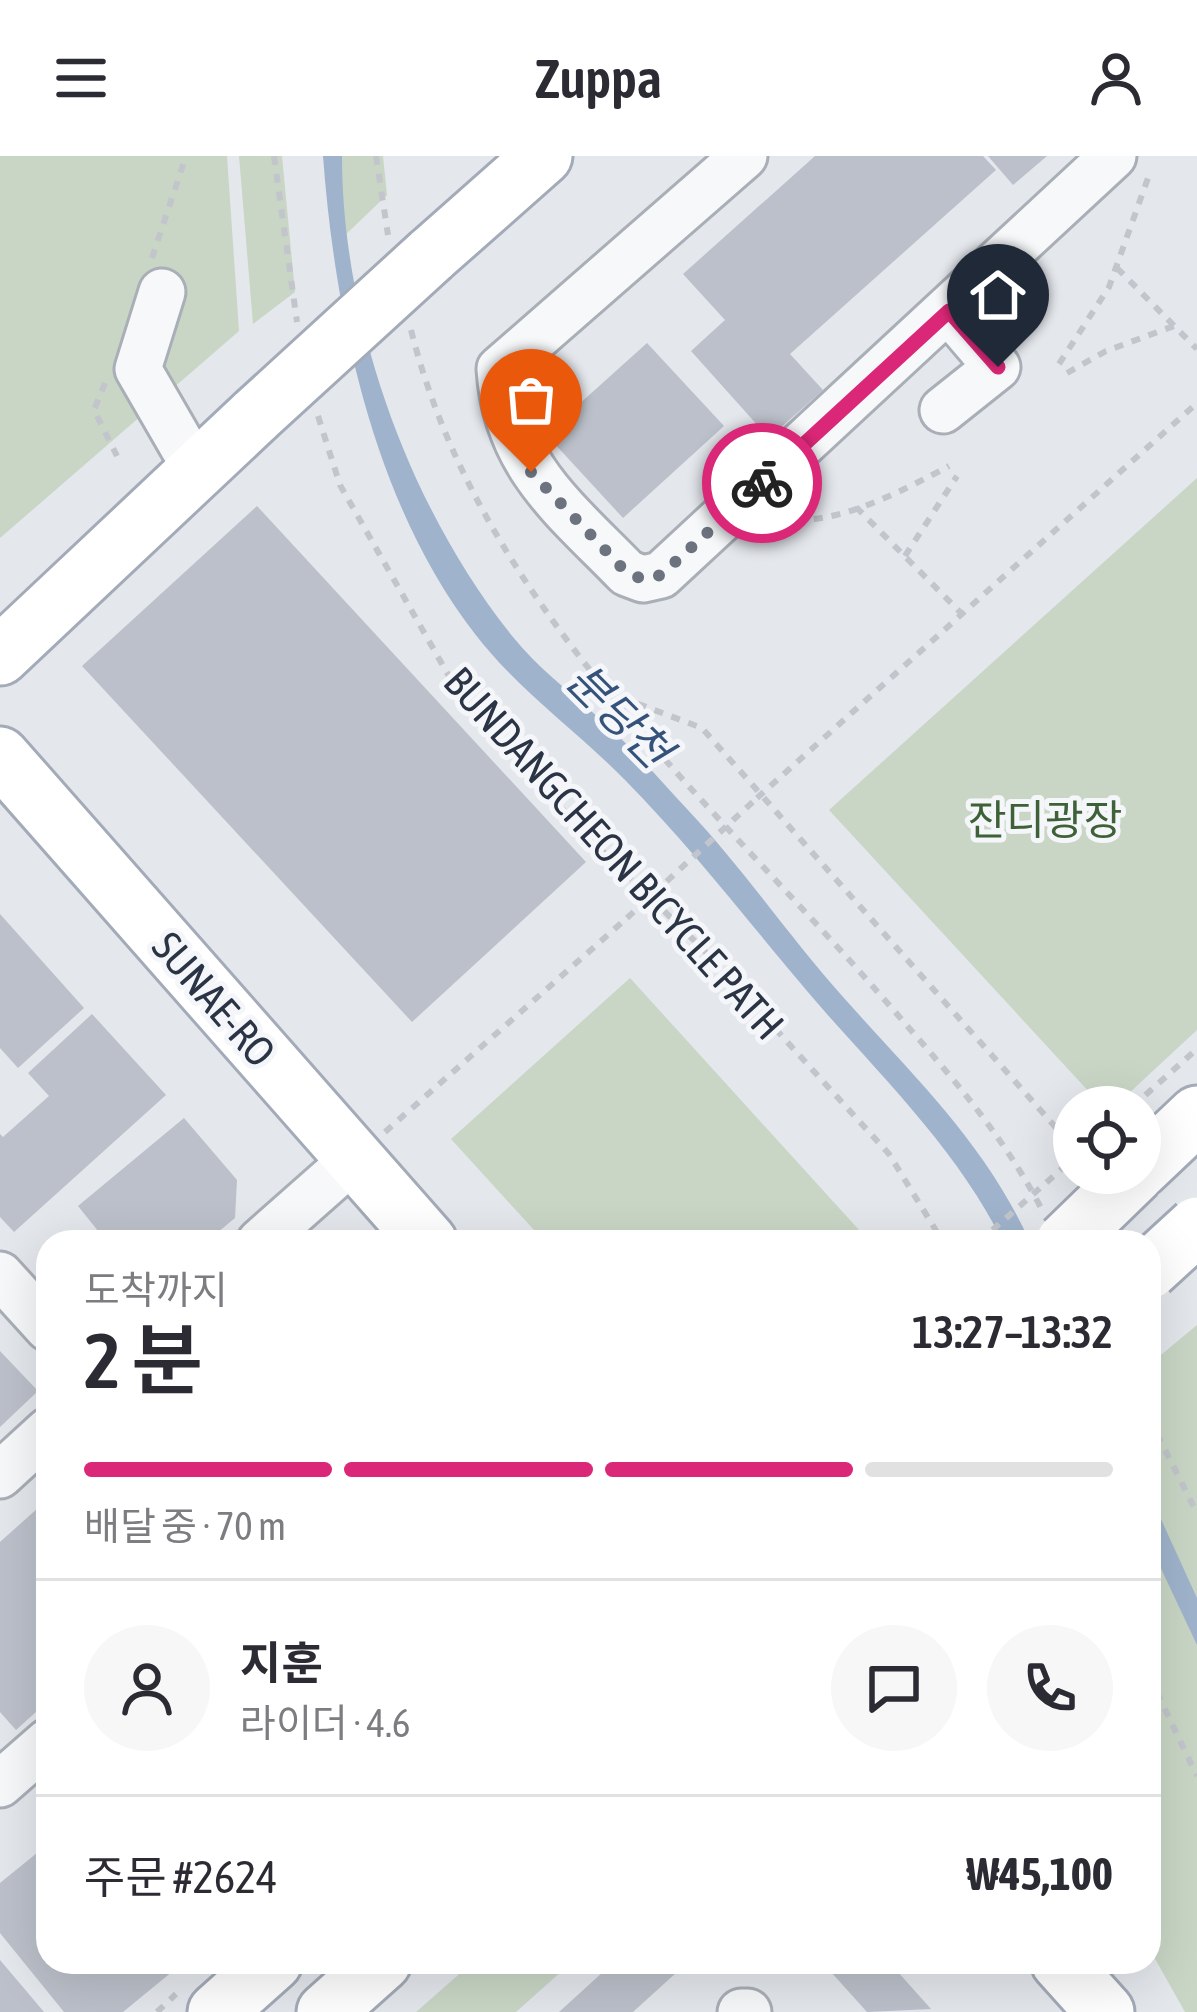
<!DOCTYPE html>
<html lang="ko">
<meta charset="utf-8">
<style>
body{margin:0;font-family:"Asap Condensed","Noto Sans KR",sans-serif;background:#f7f7f7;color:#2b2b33;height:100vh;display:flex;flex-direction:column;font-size:45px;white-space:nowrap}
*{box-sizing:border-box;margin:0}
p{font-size:39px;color:#7c7c81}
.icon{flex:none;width:66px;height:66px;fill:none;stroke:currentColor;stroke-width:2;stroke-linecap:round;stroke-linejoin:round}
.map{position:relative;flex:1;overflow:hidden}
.sheet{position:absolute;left:36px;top:1074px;width:1125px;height:744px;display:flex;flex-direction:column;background:#fff;border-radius:36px;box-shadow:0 12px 48px #0002}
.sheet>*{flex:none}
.fabs{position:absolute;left:1053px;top:930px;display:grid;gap:24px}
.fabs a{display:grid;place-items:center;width:108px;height:108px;border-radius:50%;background:#fff;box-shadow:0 12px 48px #0002;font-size:60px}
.pin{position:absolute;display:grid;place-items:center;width:102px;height:102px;color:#fff;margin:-123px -51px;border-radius:50% 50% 50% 0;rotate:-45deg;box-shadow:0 0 12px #0007}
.pin .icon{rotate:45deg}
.courier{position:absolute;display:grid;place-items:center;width:120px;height:120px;margin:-60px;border:9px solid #db2777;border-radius:50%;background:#fff;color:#222;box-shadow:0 3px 15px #0007}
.headline em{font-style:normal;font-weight:600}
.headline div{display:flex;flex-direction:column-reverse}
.headline{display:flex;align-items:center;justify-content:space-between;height:204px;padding:0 48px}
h1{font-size:78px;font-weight:600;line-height:90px}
.bar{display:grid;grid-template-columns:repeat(4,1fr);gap:18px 12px;align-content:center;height:144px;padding:0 48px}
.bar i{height:15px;border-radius:9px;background:#e1e1e2}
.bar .selected{background:#db2777}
.bar p{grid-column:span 4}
.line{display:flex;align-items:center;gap:30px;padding:0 48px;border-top:3px solid #e1e1e2}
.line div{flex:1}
.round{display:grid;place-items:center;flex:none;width:126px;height:126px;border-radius:63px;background:#f7f7f7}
header{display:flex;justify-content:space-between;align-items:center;height:156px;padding:0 48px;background:#fff;font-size:54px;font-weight:600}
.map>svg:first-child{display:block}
</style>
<header><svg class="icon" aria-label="menu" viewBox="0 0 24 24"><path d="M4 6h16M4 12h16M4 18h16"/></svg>Zuppa<svg class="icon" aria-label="person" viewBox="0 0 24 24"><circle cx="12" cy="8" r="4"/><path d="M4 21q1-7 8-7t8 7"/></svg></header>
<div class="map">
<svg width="1197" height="1856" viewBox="0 0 1197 1856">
<rect width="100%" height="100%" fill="#e4e7ec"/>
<g fill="#c9d6c5">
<path d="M0,0H227L239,175L0,382Z"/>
<path d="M239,0H282L295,136L253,168Z"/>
<path d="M333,0H383L387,39L342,82Z"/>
<path d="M1197,322V874L1114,951H1103L829,654Z"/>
<path d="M630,822L870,1086H545L451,983Z"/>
<path d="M1197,1169V1856H1185L1149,1792V1209Z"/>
<path d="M473,1806H572L516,1856H416Z"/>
</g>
<g fill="#9fb4cc">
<path d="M323,0H342C342,165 409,352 513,481C538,512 569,535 599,562C630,589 659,623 687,653C743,712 789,781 844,842C915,922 985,987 1030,1086H1003C960,999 890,929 826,857C759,780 697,697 625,624C577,575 517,533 475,478C374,348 335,161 323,0Z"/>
<path d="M1149,1337L1197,1442V1489L1149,1387Z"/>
</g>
<g fill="#bbc0ca">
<path d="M815,0H983L996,14L790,198L823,234L769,282L691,195L725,164L683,118Z"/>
<path d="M988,0H1047L1013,29Z"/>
<path d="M647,187L724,270L623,362L529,260L515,226L536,206L577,250Z"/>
<path d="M257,350L586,706L412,866L82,510Z"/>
<path d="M0,758L84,852L18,912L0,892Z"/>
<path d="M92,858L166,939L14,1076L0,1061V978L3,981L49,940L28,917Z"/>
<path d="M184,962L237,1024L235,1062L206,1086H107L78,1050Z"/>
<path d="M0,1195L38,1235L0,1271Z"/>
<path d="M48,1343V1545L16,1574L0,1556V1386Z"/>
<path d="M48,1688V1806H184L123,1856H64L0,1777V1727Z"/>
<path d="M0,1804L44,1856H0Z"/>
<path d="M614,1806H688L633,1856H559Z"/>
<path d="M822,1806H889L931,1853L867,1856Z"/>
</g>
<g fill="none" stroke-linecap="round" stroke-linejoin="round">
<g stroke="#a9aeb7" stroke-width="51">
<g id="minor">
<path d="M744,0L500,213C506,309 564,352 627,417L643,423L661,419L1113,0"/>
<path d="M162,136L138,213L197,315"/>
<path d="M943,254L997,211L949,155"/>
<path d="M260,1086L355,1002"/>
<path d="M0,1119L48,1172"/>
<path d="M0,1319L48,1275"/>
<path d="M0,1628L48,1586"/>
<path d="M741,1856H748"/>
</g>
</g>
<g stroke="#a3abb8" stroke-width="63">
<g id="major">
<path d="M431,99L543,0"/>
<path d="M0,500L256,259"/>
<path d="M0,600L428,1086"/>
<path d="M1140,1013L1197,959"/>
<path d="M1060,1806L1105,1856"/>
<path d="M217,1856L273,1806"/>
<path d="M326,1856L382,1806"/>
</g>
</g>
<g stroke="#c2c5cb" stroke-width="6" stroke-dasharray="9 9" stroke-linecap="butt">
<path d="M274,0L297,166"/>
<path d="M376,0L388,79"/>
<path d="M152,102L186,0"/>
<path d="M1117,112L1197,193"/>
<path d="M411,174C480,448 705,638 883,842C941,909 1000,973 1041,1052"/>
<path d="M1059,208L1109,131L1148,22"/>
<path d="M1067,217L1106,195L1174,170"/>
<path d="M105,227L94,254L117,300"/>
<path d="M318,260L340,329L462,543L589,682L701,791L889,998L943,1086"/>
<path d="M856,351L962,458"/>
<path d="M778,362C832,373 902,335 949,310"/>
<path d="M905,400L957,320"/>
<path d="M604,535L702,572L1066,983"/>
<path d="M757,642L1197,247"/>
<path d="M1132,951L1197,893"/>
<path d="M385,976L627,762"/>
<path d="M1149,1262L1197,1357"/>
<path d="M1149,1520L1197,1620"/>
<path d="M157,1856L176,1838"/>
</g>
<use href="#minor" stroke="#f7f8fa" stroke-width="45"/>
<use href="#major" stroke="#fff" stroke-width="57"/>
<g stroke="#a3abb8" stroke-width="63" stroke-linecap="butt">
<g id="major-bridge">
<path d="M256,259L431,99"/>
<path d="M1065,1086L1136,1017"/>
<path d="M1149,1114L1197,1070"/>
</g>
</g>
<g stroke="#c2c5cb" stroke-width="6" stroke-dasharray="9 9" stroke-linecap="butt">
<path d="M627,762L757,642"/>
<path d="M979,1086L1074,1002"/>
</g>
<use href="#major-bridge" stroke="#fff" stroke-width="57"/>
</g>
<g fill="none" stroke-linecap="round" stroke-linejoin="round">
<path stroke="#6c737f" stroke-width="12" stroke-dasharray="0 21.6" d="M531,316L627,417L643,423L661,419L762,327"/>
<path stroke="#db2777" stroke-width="15" d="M762,327L949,155L998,211"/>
</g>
<g text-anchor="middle" stroke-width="10" stroke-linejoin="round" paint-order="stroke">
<g font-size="42" fill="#3f6138" stroke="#f4f6f9">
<text x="1045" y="679">잔디광장</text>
</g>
<g font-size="42" fill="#2b3445" stroke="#f4f6f9">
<text transform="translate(614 697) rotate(48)" y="15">BUNDANGCHEON BICYCLE PATH</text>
<text transform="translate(214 843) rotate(49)" y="15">SUNAE-RO</text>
</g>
<g font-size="45" font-style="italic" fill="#34527a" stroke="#f4f6f9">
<text transform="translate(619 559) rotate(45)" y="16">분당천</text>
</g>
</g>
</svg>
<div class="fabs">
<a><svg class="icon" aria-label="locate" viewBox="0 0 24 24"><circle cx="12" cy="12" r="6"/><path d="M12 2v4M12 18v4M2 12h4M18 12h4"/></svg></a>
</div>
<div class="pin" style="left:531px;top:316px;background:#ea580c"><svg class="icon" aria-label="bag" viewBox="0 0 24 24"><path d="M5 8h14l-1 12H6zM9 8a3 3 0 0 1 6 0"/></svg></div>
<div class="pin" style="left:998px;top:211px;background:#1f2937"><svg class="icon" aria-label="home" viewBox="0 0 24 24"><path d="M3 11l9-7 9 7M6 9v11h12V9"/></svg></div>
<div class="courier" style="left:762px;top:327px"><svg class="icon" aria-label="bike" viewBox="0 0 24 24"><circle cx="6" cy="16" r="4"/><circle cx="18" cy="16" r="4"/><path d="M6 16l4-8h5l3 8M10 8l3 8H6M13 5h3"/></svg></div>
<section class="sheet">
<div class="headline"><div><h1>2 분</h1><p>도착까지</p></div><em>13:27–13:32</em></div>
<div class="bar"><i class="selected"></i><i class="selected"></i><i class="selected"></i><i></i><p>배달 중 · 70 m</p></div>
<div class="line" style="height:216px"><a class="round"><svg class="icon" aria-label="person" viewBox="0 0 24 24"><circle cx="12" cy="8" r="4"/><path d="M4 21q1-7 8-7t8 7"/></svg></a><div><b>지훈</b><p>라이더 · 4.6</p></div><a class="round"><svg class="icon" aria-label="chat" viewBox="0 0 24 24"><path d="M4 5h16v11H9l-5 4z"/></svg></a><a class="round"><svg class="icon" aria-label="phone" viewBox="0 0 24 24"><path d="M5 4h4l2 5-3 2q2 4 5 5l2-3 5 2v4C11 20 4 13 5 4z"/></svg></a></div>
<div class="line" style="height:156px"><div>주문 #2624</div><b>₩45,100</b></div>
</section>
</div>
